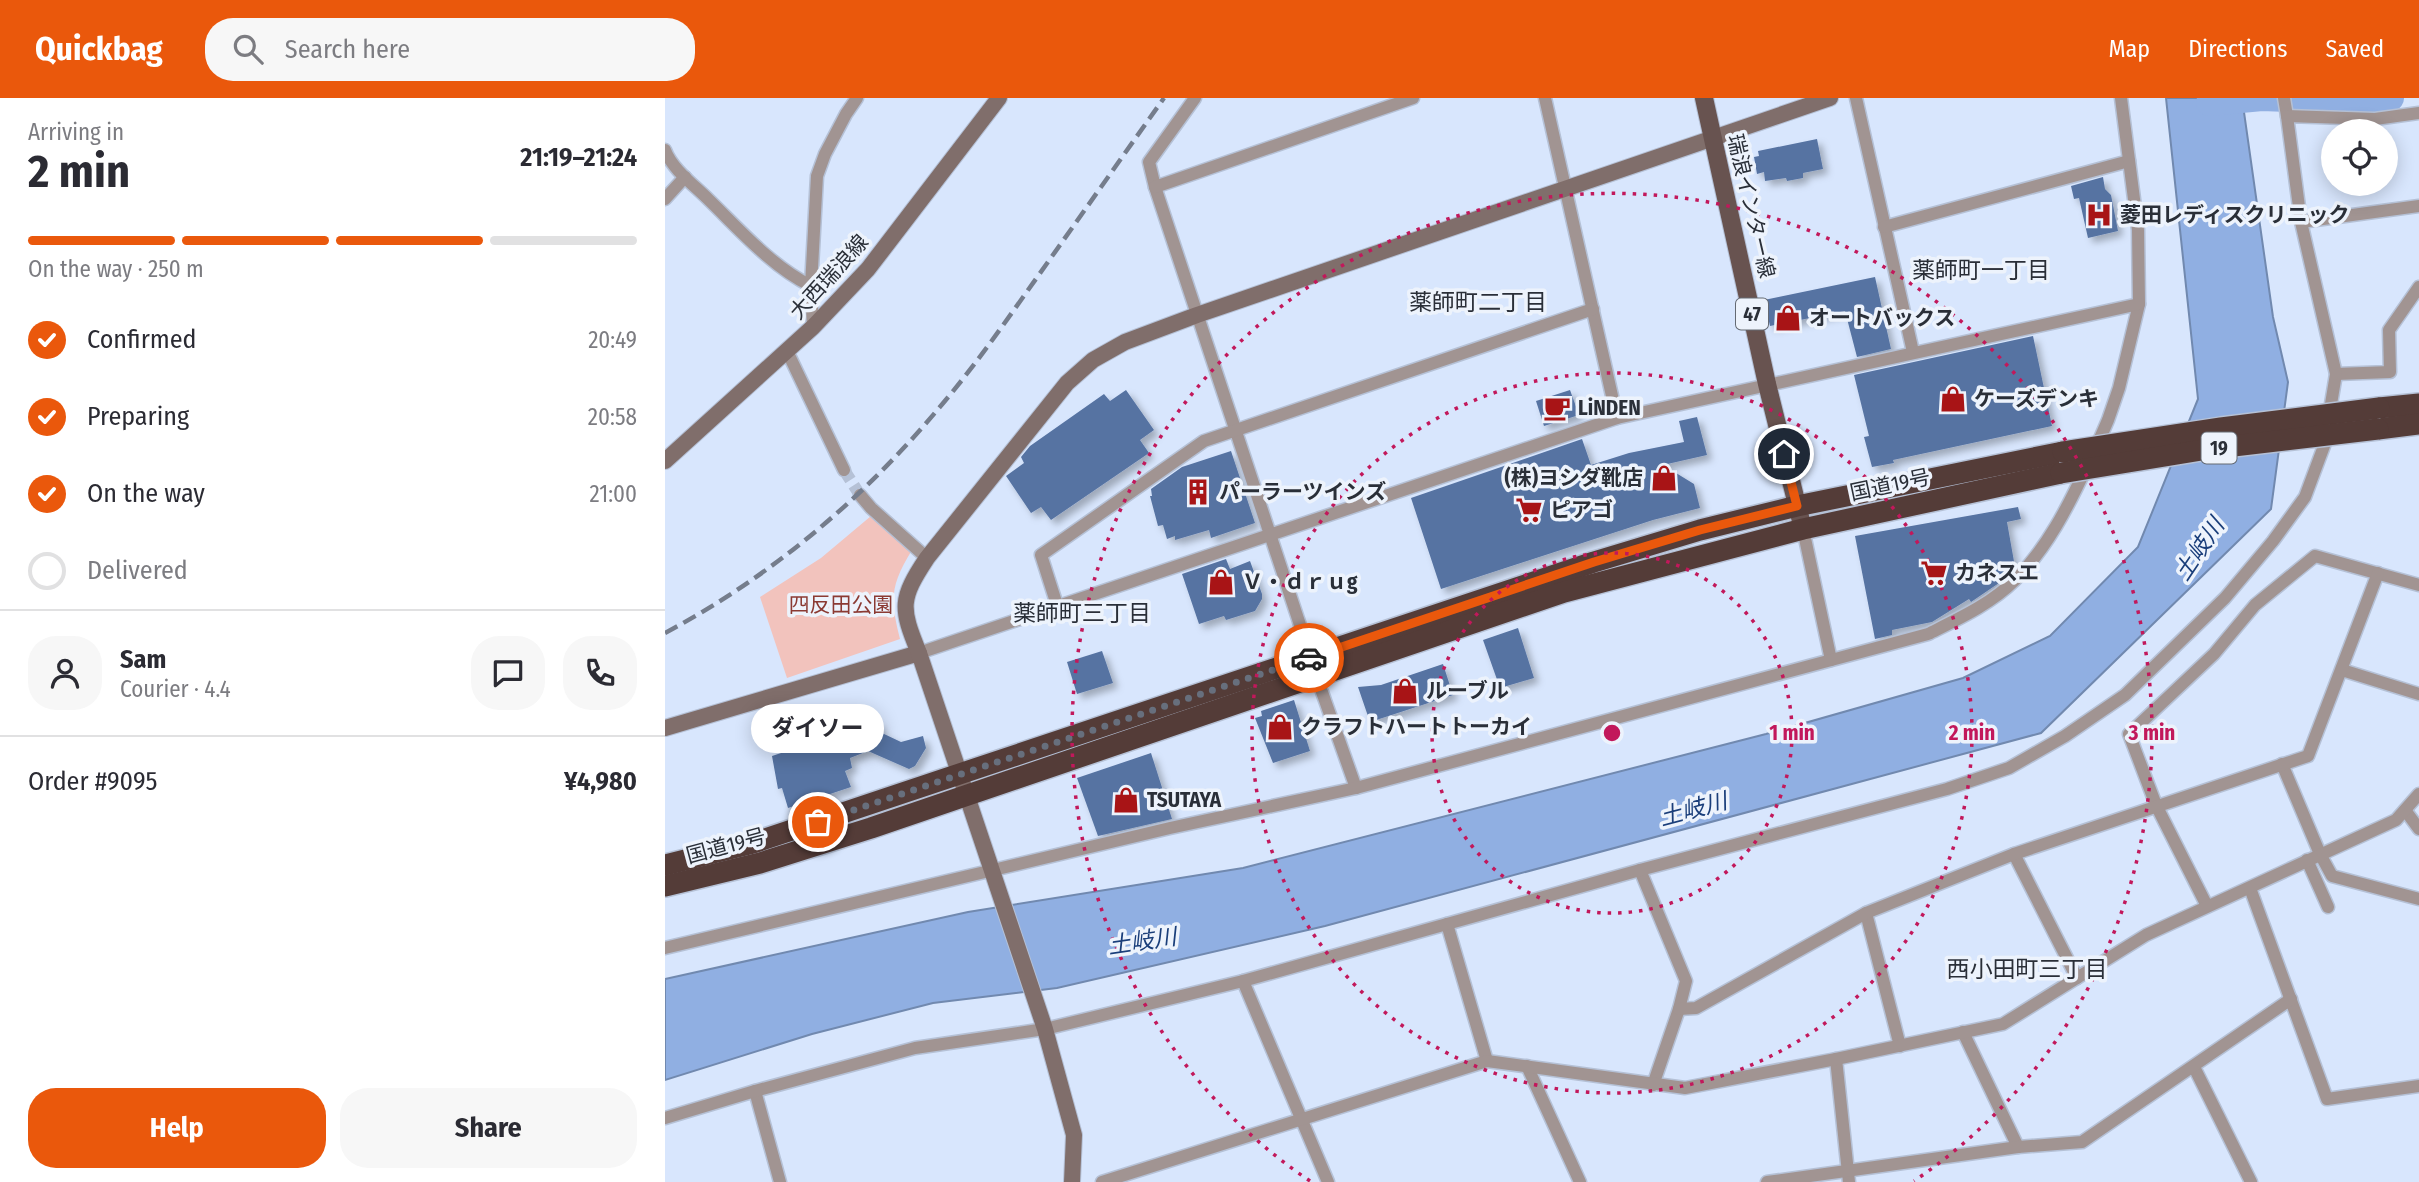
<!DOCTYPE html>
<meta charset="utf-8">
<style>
body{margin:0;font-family:"Fira Sans Condensed","Noto Sans JP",sans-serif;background:#f7f7f7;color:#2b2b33;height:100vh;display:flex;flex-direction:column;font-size:26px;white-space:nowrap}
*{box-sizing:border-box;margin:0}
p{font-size:23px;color:#7c7c81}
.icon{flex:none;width:38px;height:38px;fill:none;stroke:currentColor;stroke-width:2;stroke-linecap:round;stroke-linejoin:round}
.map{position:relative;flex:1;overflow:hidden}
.panel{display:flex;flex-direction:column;background:#fff;width:665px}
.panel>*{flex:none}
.controls{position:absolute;left:1656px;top:21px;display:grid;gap:14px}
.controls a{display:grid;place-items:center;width:77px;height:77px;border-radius:50%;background:#fff;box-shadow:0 4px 18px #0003;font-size:35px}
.pin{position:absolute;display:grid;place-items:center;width:60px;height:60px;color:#fff;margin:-30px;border:4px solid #fff;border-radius:50%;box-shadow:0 2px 7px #0007}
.courier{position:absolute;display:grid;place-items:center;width:70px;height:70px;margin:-35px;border:5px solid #ea580c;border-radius:50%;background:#fff;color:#222;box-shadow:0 2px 9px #0007}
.bubble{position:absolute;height:49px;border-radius:24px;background:#fff;box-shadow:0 4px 18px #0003;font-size:23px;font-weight:700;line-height:49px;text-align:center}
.summary em{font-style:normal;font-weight:700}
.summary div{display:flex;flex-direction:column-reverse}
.summary{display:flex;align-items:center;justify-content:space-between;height:119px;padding:0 28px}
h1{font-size:46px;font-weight:700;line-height:52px}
.bar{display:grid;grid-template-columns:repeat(4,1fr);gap:10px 7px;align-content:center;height:84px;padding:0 28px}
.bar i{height:9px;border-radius:5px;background:#e1e1e2}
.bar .selected{background:#ea580c}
.bar p{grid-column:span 4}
.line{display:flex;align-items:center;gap:18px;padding:0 28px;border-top:2px solid #e1e1e2}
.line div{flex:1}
.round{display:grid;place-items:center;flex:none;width:74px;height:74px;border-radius:28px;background:#f7f7f7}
ol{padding:0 28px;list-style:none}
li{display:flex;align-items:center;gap:21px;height:77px}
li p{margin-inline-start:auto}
li .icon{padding:7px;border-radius:50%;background:#ea580c;color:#fff;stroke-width:4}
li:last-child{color:#7c7c81}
li i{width:38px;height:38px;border:4px solid #e1e1e2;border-radius:50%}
.cta{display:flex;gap:14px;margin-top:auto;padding:14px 28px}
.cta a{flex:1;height:80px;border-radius:28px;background:#ea580c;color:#fff;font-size:28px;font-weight:700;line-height:80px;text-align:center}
.cta a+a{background:#f7f7f7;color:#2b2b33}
header{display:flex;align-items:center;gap:42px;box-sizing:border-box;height:98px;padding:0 35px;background:#ea580c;color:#fff}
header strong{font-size:33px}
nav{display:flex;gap:38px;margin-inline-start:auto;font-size:24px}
.search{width:490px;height:63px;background:#f7f7f7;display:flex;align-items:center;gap:18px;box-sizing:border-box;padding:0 24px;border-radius:28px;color:#7c7c81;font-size:26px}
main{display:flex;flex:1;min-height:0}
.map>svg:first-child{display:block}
</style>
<header>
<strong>Quickbag</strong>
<div class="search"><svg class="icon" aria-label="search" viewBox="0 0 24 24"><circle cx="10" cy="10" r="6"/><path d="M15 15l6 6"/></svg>Search here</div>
<nav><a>Map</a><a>Directions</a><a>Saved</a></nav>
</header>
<main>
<section class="panel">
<div class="summary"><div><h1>2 min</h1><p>Arriving in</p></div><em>21:19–21:24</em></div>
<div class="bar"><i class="selected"></i><i class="selected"></i><i class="selected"></i><i></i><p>On the way · 250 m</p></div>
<ol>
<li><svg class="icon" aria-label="check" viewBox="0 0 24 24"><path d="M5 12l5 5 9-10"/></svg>Confirmed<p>20:49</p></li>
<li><svg class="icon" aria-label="check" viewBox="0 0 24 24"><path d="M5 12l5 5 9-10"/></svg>Preparing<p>20:58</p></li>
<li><svg class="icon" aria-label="check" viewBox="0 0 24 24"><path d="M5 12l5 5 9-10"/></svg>On the way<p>21:00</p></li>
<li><i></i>Delivered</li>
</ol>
<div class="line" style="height:126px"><a class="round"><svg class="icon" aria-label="person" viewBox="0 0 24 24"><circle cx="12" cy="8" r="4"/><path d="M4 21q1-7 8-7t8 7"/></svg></a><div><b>Sam</b><p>Courier · 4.4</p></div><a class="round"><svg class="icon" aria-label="chat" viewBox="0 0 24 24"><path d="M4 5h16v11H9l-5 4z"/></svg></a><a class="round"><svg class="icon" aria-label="phone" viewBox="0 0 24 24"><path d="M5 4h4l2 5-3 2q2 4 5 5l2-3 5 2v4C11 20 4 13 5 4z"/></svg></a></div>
<div class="line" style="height:91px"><div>Order #9095</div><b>¥4,980</b></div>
<div class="cta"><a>Help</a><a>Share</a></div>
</section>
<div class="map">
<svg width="1754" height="1084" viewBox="0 0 1754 1084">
<defs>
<filter id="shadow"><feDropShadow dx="5" dy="5" stdDeviation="3.5" flood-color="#0004"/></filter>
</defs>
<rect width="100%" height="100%" fill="#d8e6fd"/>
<path fill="#f2c3bd" d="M206,418L247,452C225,488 225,501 235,541L122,580L95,499L156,460Z"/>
<path fill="#90afe2" stroke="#7189af" stroke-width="2" d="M1501,0H1577L1608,219L1623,284L1606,411L1376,635L660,828L392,890L268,905L147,936L0,982V881L303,814L578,770L1101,636L1298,580L1385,538L1473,449L1533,301Z"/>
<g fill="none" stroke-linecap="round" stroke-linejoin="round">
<path stroke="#90afe2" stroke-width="26" d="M1544,5L1597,0L1704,4L1726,0"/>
</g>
<g fill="#5673a2" filter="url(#shadow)">
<path d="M1152,41L1158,71L1138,75V80L1122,83L1121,80L1100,83L1099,74L1092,76L1089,59L1094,58L1093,53Z"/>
<path d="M1438,79L1440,91L1446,97L1453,133L1423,140L1414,100L1409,101L1406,88Z"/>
<path d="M1210,179L1226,251L1192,259L1180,213L1105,228L1099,202Z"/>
<path d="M1368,238L1387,328L1228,362L1229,365L1207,369L1199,339L1204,338L1189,277Z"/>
<path d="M461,292L489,332L475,342L484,355L386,422L376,409L366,415L341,378L359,365L356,359L365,348L439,296L445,303Z"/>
<path d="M905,292L914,317L879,328L871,303Z"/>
<path d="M1032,319L1042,357L998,367L1029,386L1035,410L988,422L776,491L746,400L917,341L926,367L964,355L1019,344L1014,323Z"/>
<path d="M566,353L590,425L546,440L544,432L510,442V438L502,441L498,427L493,428L485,398H487L486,391L517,369Z"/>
<path d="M1353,409L1356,421L1342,424L1350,469L1333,481L1334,485L1306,504L1304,501L1267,524L1227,532V537L1210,541L1190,438Z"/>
<path d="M561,461L565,471L585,463L597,496V501L590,513L561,522L559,518L534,526L517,476Z"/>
<path d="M853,530L869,580L835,590L818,542Z"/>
<path d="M437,553L448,585L412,596L402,564Z"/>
<path d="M778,566L788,597L705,624L693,589L716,587Z"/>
<path d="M629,602L645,653L608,665L590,620L597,618L596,613Z"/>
<path d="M213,623L217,635L236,644L258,638L261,650L250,668L244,671L203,653L185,660L187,670L180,673L186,689L123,710L117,690L113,691L107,658Z"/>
<path d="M486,655L507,721L433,738L412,680Z"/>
</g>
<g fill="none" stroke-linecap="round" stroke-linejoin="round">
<path stroke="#b5c1d6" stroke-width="12" stroke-dasharray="12 6" stroke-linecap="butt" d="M179,372L195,397"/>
<g stroke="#b5c1d6" stroke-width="15">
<g id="street">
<path d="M530,0L484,64L490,89L641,545"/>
<path d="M880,0L952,320"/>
<path d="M1191,0L1248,254"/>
<path d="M1619,0L1622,18"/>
<path d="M0,52C7,71 29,87 43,101C75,132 106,168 146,188L148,229"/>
<path d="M490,89L748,0"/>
<path d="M0,101L20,79"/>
<path d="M1636,124L1754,108"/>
<path d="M1219,129L1464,63"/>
<path d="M146,188L152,78L160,56L181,16L192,0"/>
<path d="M122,253L179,372"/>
<path d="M1671,276L1725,274L1724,232L1754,189"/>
<path d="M1430,352L1443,322L1454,290L1474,206L1473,132L1456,0"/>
<path d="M195,397L206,410L262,460"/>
<path d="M1138,431L1166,562"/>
<path d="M392,507L376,457L539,343L928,211"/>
<path d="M254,555L952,320L1474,206"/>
<path d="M1677,572L1754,596"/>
<path d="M657,594L691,690"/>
<path d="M1617,666L1655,756L1667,778L1754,801"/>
<path d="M1740,712L1754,731"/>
<path d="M1349,756L1412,880"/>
<path d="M1642,762L1663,809"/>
<path d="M975,772L1021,883L1014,911L988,987"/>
<path d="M1585,790L1662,1001L1754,988"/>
<path d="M1542,808L1491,707L1464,636L1549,556L1590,507L1650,458L1754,487"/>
<path d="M1201,815L1235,948"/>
<path d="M782,826L822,963"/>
<path d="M0,850L505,730L691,690L1263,536C1293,521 1326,506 1350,482C1382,450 1403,409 1422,368"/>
<path d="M578,883L663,1084"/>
<path d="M1014,911L1031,910L1201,815L1349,756L1643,658L1713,475"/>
<path d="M1298,934L1353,1049"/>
<path d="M1171,961L1184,1084"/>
<path d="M862,968L915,1084"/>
<path d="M1529,969L1586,1084"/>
<path d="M90,993L115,1084"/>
<path d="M0,1020L90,993L250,950L380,931L578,883L975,772L1282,691L1344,670L1400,638L1460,597L1560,500L1608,443L1640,399L1659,348L1671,276L1636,124L1622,18L1710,21L1754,15"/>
<path d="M437,1084L822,963L1020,990L1171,961L1338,926L1481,837L1731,722L1754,696"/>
<path d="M1102,1084L1353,1049L1417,1044L1626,901"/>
</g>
</g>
<g stroke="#b5c1d6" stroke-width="18">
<g id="secondary">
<path d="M0,363L148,229L203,171L334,0"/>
<path d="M0,630L254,555"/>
<path d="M407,1084L409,1037L380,931L254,555C235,509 235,501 262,460L402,285L428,262L460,244L532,217L1165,0"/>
</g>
</g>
<g stroke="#b5c1d6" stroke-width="20">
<path id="primary" d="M1039,0L1102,286L1138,431"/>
</g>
<g stroke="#b5c1d6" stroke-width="24">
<g id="highway">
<path d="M1714,310L1754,306"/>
<path d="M1713,331L1754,326"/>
<path d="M0,767L88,745L929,464L1035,432L1132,408L1398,354"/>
<path d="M0,788L95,765L206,730L899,494L1138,431L1396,375"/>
</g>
</g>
<use href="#street" stroke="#a19492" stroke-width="12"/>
<use href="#secondary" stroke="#806e6b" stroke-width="16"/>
<use href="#primary" stroke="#685350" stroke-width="18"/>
<use href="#highway" stroke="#543c38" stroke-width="21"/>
<path stroke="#757d8c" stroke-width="4.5" stroke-dasharray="14 7" stroke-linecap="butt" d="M0,535C105,479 197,402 274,310C310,268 341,223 373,178C415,119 457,59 499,0"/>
<g stroke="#b5c1d6" stroke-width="24" stroke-linecap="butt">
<g id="highway-bridge">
<path d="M1398,354L1556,330L1714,310"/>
<path d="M1396,375L1543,351L1713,331"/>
</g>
</g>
<use href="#highway-bridge" stroke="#543c38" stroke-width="21"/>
</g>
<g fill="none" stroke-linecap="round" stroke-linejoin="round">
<path stroke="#676f7d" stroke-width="7" stroke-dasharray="0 12.6" d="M153,724L644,560"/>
<path stroke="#ea580c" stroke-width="9" d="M644,560L929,464L1035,432L1132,408L1119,356"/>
</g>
<g fill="none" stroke="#c2185b" stroke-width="3.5" stroke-dasharray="3.5 7">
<circle cx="947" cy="635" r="180"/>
<circle cx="947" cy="635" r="360"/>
<path d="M645 1083A540 540 0 1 1 1249 1083"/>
</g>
<defs>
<g id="hospital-bare" transform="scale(2.1)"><path d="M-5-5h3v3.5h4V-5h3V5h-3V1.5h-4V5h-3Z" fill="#a81416" stroke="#edf3fc" stroke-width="2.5" paint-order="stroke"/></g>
<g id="shop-bare" transform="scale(2.1)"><path d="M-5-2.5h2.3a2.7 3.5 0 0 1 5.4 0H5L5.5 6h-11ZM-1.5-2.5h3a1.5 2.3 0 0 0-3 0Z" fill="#a81416" stroke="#edf3fc" stroke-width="2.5" paint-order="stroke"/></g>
<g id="cafe-bare" transform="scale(2.1)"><path d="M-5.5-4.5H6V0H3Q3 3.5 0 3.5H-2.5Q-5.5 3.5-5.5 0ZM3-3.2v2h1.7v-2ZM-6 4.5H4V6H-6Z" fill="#a81416" stroke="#edf3fc" stroke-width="2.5" paint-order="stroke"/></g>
<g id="building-bare" transform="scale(2.1)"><path d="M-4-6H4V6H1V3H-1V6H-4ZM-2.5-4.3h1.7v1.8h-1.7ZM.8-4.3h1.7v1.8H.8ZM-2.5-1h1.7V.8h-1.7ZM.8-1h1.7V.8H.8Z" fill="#a81416" stroke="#edf3fc" stroke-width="2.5" paint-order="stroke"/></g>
<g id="supermarket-bare" transform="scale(2.1)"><path d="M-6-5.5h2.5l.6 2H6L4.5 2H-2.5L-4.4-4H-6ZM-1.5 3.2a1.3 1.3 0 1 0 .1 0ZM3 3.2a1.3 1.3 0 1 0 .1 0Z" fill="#a81416" stroke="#edf3fc" stroke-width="2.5" paint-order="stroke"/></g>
</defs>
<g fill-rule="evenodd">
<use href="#hospital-bare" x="1434" y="117"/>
<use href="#shop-bare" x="1123" y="220"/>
<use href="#shop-bare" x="1288" y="301"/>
<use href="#cafe-bare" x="892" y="310"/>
<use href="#shop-bare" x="999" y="380"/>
<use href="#building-bare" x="533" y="394"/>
<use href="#supermarket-bare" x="864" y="412"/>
<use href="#supermarket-bare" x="1269" y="475"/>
<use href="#shop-bare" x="556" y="484"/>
<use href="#shop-bare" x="740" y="593"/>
<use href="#shop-bare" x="615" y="629"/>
<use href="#shop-bare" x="461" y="702"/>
</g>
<g text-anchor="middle" stroke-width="7" stroke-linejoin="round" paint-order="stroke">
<g fill="#edf3fc" stroke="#646a73" stroke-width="2">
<rect x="1071" y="200.5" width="32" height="31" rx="5"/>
<rect x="1536.5" y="334.5" width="35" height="31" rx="5"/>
</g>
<g font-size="19" font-weight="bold" fill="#2a2f38">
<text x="1087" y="223">47</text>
<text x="1554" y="357">19</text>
</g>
<g font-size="21" fill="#2a2f38" stroke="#edf3fc">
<text transform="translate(1086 108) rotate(77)" y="7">瑞浪インター線</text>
<text transform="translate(164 179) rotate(-48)" y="7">大西瑞浪線</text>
<text transform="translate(1225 387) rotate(-12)" y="7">国道19号</text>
<text transform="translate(61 748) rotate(-15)" y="7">国道19号</text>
</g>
<g font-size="21" font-weight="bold" fill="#2a2f38" stroke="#edf3fc" text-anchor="start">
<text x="1455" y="124">菱田レディスクリニック</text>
<text x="1144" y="227">オートバックス</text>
<text x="1309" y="308">ケーズデンキ</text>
<text x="913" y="317">LiNDEN</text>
<text x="978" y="387" text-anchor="end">(株)ヨシダ靴店</text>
<text x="554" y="401">パーラーツインズ</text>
<text x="885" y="419">ピアゴ</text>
<text x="1290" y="482">カネスエ</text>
<text x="577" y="491">Ｖ・ｄｒｕg</text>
<text x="761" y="600">ルーブル</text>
<text x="636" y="636">クラフトハートトーカイ</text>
<text x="482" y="709">TSUTAYA</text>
</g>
<g font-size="21" fill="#8b3a33" stroke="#edf3fc">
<text x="176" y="514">四反田公園</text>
</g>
<g font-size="23" fill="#2a2f38" stroke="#edf3fc">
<text x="1316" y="180">薬師町一丁目</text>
<text x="813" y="212">薬師町二丁目</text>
<text x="417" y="523">薬師町三丁目</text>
<text x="1362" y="879">西小田町三丁目</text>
</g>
<g font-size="23" font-style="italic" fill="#1a3e7a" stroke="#edf3fc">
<text transform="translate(1534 451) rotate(-56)" y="8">土岐川</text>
<text transform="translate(1028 711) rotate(-15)" y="8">土岐川</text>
<text transform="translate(477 843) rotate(-8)" y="8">土岐川</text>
</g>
</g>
<circle cx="947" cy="635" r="10" fill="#c2185b" stroke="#edf3fc" stroke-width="3.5"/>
<g font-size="21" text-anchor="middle" font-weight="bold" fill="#c2185b" stroke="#edf3fc" stroke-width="7" stroke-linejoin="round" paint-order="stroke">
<text x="1127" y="642">1 min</text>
<text x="1307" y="642">2 min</text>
<text x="1487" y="642">3 min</text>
</g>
</svg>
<div class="controls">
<a><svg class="icon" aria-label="locate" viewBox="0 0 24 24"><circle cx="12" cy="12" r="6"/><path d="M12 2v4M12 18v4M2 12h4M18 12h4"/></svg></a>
</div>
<div class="pin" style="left:153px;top:724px;background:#ea580c"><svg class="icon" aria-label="bag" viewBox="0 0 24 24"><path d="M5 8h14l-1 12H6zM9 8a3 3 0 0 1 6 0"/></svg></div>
<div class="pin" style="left:1119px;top:356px;background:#1f2937"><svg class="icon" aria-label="home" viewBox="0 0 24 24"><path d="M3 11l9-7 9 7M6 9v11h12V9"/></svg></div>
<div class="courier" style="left:644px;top:560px"><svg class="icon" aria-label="car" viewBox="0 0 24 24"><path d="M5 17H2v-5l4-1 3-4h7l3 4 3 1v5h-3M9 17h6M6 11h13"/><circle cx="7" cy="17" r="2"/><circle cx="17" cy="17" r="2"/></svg></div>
<div class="bubble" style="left:86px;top:606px;width:133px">ダイソー</div>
</div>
</main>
